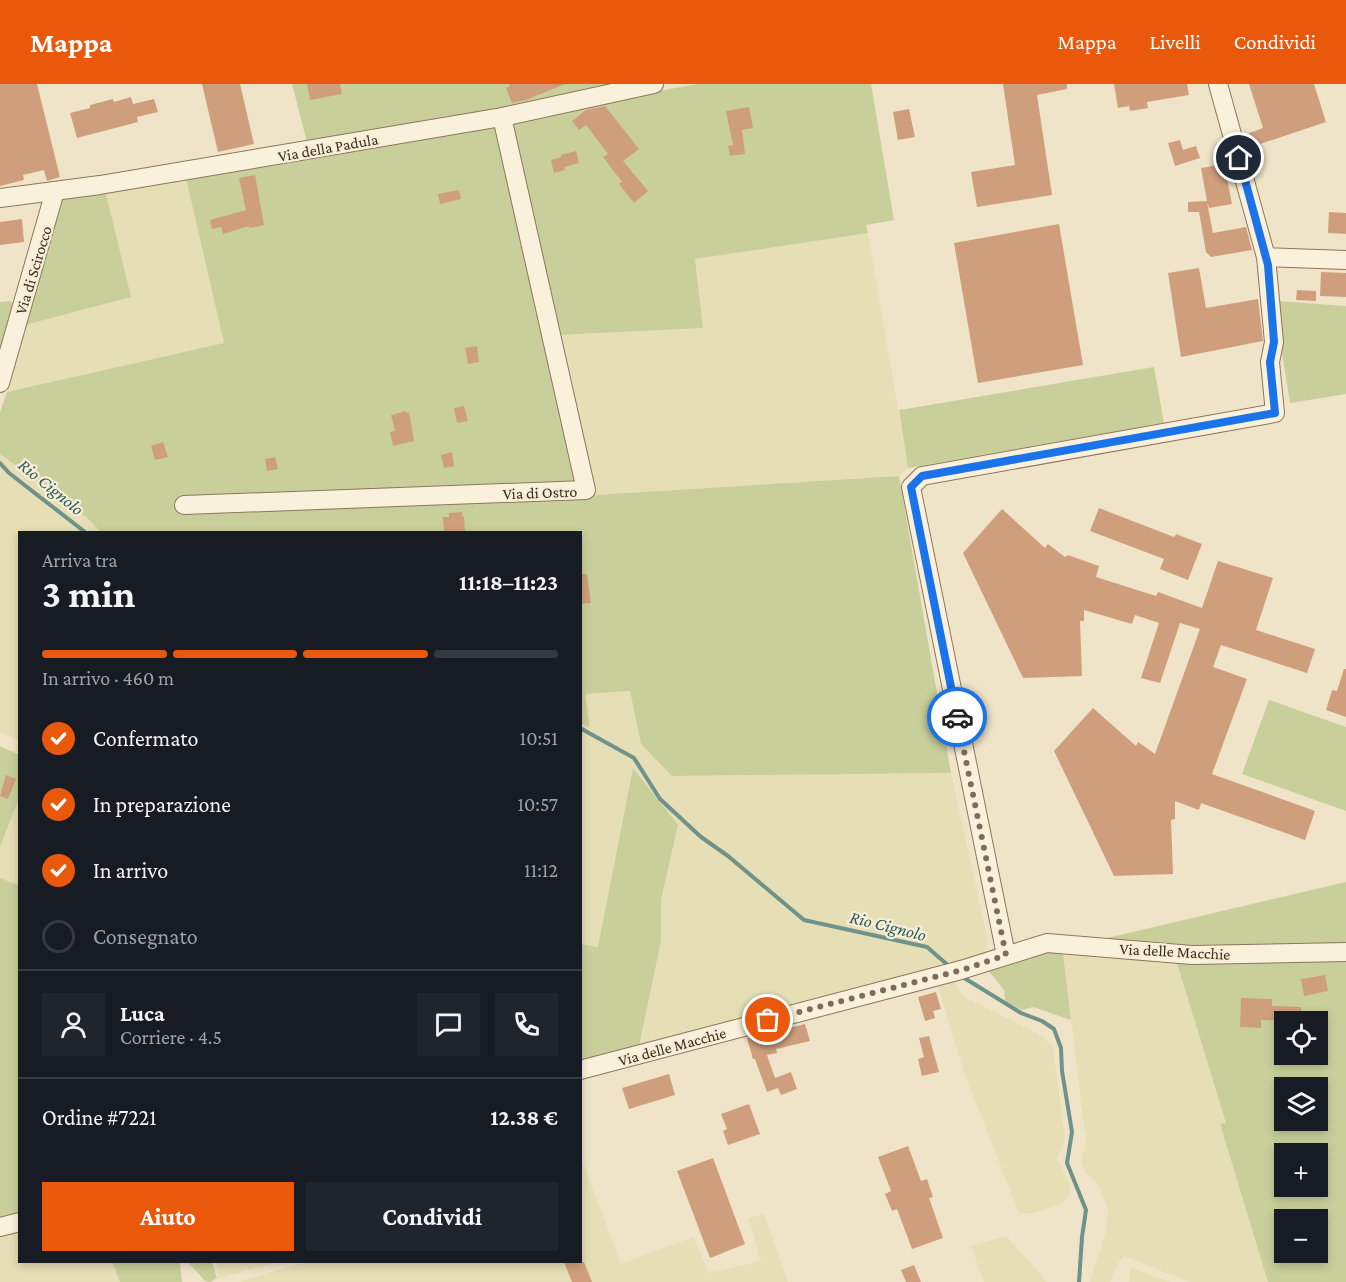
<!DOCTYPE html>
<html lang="it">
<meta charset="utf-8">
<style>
body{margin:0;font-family:"Crimson Pro",serif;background:#20242c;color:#f1f3f6;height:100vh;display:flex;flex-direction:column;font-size:22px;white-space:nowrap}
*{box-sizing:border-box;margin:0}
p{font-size:20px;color:#9ea1a6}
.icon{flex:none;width:33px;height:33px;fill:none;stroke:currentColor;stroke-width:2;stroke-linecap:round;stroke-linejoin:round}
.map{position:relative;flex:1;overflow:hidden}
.drawer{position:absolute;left:18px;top:447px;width:564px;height:732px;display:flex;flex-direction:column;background:#171b24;border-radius:0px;box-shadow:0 3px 9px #0003}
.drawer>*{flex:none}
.controls{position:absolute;left:1274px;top:927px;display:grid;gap:12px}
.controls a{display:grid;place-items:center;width:54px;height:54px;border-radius:0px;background:#171b24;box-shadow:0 3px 9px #0003;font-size:30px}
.pin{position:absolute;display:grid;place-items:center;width:51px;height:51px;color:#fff;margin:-26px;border:3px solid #fff;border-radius:50%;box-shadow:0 2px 6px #0007}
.courier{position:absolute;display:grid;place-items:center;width:60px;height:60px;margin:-30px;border:4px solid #1a73e8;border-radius:50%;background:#fff;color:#222;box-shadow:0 2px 8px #0007}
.overview em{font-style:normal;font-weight:700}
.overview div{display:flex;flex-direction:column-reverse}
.overview{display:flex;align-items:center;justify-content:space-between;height:102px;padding:0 24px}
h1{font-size:39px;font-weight:700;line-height:45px}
.bar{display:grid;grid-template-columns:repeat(4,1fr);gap:9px 6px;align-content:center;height:72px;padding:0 24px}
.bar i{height:8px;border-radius:4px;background:#363941}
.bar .current{background:#ea580c}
.bar p{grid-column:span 4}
.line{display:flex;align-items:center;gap:15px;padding:0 24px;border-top:2px solid #363941}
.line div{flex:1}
.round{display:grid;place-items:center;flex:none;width:63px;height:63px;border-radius:0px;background:#20242c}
ol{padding:0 24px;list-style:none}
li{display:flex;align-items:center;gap:18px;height:66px}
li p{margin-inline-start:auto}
li .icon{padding:6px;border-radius:50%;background:#ea580c;color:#fff;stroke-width:4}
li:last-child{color:#9ea1a6}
li i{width:33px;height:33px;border:3px solid #363941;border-radius:50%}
.primary-button{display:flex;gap:12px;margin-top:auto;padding:12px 24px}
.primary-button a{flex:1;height:69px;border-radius:0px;background:#ea580c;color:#fff;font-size:24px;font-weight:700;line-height:69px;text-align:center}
.primary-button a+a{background:#20242c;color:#f1f3f6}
header{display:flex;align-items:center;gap:36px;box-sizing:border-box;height:84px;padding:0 30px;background:#ea580c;color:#fff}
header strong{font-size:28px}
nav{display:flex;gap:33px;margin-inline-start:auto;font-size:21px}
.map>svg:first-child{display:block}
</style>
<header>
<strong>Mappa</strong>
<nav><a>Mappa</a><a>Livelli</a><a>Condividi</a></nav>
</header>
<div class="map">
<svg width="1346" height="1198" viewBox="0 0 1346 1198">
<rect width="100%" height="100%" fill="#f0e4c8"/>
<g fill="#e6deb5">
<path d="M186,94L225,259L7,308L25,241L130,213L105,106Z"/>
<path d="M868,149L908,384L899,392L595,411L559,251L703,244L695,175Z"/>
<path d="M0,370L86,433L101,448H20L19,656L0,648Z"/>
<path d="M630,607L641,659L672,692L951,689L988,858L985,868L975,873L638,967L661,857V816L678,741L634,685L598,864L581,859L580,640L590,643L585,610Z"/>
<path d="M19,714V802L0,794V763Z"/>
<path d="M1063,869L1176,876L1226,1040L1220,1041L1268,1198H1190L1124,1172L1118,1179L1110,1198H1090L1106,1148L1108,1127L1099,1101L1086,1089L1081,1078L1086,1059Z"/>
<path d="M952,895L963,912L1041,951L1053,963L1065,1055L1057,1075L1070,1099L1068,1112L1063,1119L1034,1129H1019L964,988L937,899Z"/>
<path d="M581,1073L621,1180L693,1153L709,1189L761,1177L748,1134L764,1130L788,1198H239L305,1178H580Z"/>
<path d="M19,1146L20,1178H112L120,1198H0V1151Z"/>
<path d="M1006,1152L1042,1192L1046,1198H984L971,1162Z"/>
<path d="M215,1178H278L219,1194Z"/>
<path d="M1130,1184H1131L1170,1198H1129Z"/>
</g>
<g fill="#c9cf9b" fill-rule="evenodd">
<path d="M292,0H651L653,8L698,0H871L894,136L866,141L868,149L695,175L703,244L559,251L595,411L899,392L951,689L672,692L641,660L630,607L585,610L590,643L581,640L580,448H101L86,433L0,370V328L7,308L224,259L186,94L311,74Z"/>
<path d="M105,106L131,213L25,241L60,113Z"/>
<path d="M10,217L16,221L0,273V218Z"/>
<path d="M1277,217L1346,222V310L1290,319L1281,263Z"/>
<path d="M1154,283L1164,339L908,384L899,326Z"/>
<path d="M1269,616L1346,643V727L1242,690Z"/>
<path d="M0,662L20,671L19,714L0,763Z"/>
<path d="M633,684L678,741L661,816V857L638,967L581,981L580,860L598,863Z"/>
<path d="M0,794L20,802L19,1132L0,1137Z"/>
<path d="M1346,798V1198H1268L1220,1040L1226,1039L1176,876L1086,859ZM1284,938H1317V970H1284ZM1284,1004H1317V1036H1284ZM1284,1070H1317V1102H1284ZM1284,1136H1317V1168H1284Z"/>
<path d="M1055,865L1063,869L1071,936L1033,923L1022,926L1005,917L1004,906L987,885Z"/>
<path d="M112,1178H180L182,1198H120Z"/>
<path d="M188,1178H212L217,1194L210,1198L205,1197Z"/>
</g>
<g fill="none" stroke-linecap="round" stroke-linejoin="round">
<g stroke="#6f938a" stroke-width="4">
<path d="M0,379L9,389L85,448"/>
<path d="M580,644L634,674L660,715L701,753L728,772L804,836L927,863L950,883"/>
<path d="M961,892L1021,929L1042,937L1054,945L1061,964L1062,987L1072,1048L1067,1079L1086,1126L1082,1153L1079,1198"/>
</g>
</g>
<g fill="#cf9f7d">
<path d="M0,0H37L60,93L47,97L44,86L23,91L24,96L0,102Z"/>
<path d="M202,0H240L254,60L218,68Z"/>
<path d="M307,0H340L342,10L310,16Z"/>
<path d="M509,0H565L526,16L512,19L506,4L510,2Z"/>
<path d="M1003,0H1067V5L1037,11L1052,111L977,123L971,88L1015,81Z"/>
<path d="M1114,0H1187L1189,11L1147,18L1148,24L1130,27L1129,22L1118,24Z"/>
<path d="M1249,0H1314L1326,38L1248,64L1244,51L1263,44Z"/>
<path d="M131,13L133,20L154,15L158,28L137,33L138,38L77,54L70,29L90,24V21L113,15L114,18Z"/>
<path d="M605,22L639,65L623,77L648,107L634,119L619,100L622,98L603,73L608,70L586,41L579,46L572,37L586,26Z"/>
<path d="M749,23L753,44L742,46L745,70L730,72L728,62L733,61L726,27Z"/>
<path d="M909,25L915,53L898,56L893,28Z"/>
<path d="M1180,56L1183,66L1196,62L1200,74L1175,82L1168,59Z"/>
<path d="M576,67L579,79L564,83L565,86L554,89L551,76L561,73V71Z"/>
<path d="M1224,80L1232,120L1209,124L1207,118L1213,149L1246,143L1252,166L1211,173L1206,168L1199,128H1188V118L1207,117L1201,84Z"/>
<path d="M255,91L264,141L249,144V142L223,150L221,143L212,145L210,136L246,126L239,94Z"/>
<path d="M459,106L461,115L440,120L438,110Z"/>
<path d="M1329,128L1346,129V150L1328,149Z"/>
<path d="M22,135L24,158L0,161V138Z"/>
<path d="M1059,140L1083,281L978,299L954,159Z"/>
<path d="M1199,184L1206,224L1258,215L1263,257L1181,273L1168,189Z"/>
<path d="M1321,188L1346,189V213L1320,212Z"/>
<path d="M1297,206L1316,207V217L1296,216Z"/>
<path d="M477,262L479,278L468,280L465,264Z"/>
<path d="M464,322L468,337L457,339L454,324Z"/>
<path d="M406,327V329L409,328L414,357L393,362L390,348L395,347L391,331Z"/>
<path d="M163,358L168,373L155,376L151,362Z"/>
<path d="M452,368L454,382L444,384L441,371Z"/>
<path d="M275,373L278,385L267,387L265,375Z"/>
<path d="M1099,424L1174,453L1176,450L1202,460L1188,496L1160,485L1164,475L1090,447Z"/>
<path d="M1002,425L1045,464L1048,460L1065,473L1068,471L1099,482L1096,493L1156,512L1158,508L1202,524L1218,477L1273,494L1256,546L1315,565L1307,589L1221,561L1213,583L1247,595L1212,690L1315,727L1305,756L1201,719L1199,726L1175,717V735L1171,736L1173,790L1114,792L1054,667L1093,624L1136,662L1138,658L1155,670L1200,545L1180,539L1160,599L1141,594L1159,539L1135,531L1132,540L1084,526V537H1080L1082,592L1023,594L963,469Z"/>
<path d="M462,428V433L464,432L465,448H444L443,433H449V429Z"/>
<path d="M580,490H587L591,519L580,520Z"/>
<path d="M1344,585H1346V633L1326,626L1332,606L1337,607Z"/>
<path d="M6,691L16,695L8,715L0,712Z"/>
<path d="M1325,891L1328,907L1304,912L1301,895Z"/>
<path d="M936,908L941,925L933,927L935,934L925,937L918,913Z"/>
<path d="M1241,914L1272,915V922L1301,923V937L1261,936V944L1240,943Z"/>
<path d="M805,940L810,957L776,965L777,969L767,971L775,994L791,988L797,1005L781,1011L778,1004L767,1008L755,975H753L747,954Z"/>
<path d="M929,952L939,988L922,992L918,975L924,973L919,954Z"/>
<path d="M669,990L675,1011L629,1025L622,1004Z"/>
<path d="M749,1020L760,1050L728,1061L723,1047L727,1045L721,1030Z"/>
<path d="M908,1062L921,1097L927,1095L933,1113L929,1114L943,1154L912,1165L897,1125L892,1127L885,1110L891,1107L878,1073Z"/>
<path d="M713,1074L745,1160L710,1174L677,1087Z"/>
<path d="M564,1178H584L592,1198H572Z"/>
<path d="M914,1181L921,1198H906L901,1186Z"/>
</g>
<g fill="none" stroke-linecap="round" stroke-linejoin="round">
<g stroke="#8d765c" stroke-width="20">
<g id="minor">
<path d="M1218,0L1266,173L1346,176"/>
<path d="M0,114L100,101L502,33L654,0"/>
<path d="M0,299L55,107"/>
<path d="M184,421L586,406L502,33"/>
<path d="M1006,871L911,403L922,392L1275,329L1270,278L1274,258L1266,173"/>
<path d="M580,986L961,886L1047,859L1192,871L1346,868"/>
<path d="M0,1143L20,1138"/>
</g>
</g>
<use href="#minor" stroke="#faf1dc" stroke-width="18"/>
</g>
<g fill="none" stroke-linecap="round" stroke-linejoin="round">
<path stroke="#7c6e5b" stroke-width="6" stroke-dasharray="0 10.8" d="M768,936L962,886L1006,871L957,633"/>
<path stroke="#1a73e8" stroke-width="8" d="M957,633L911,403L922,392L1275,329L1270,278L1274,258L1268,181L1239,74"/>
</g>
<g text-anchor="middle" stroke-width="4.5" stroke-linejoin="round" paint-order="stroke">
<g font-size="16" fill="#3d2e20" stroke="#f7eed8">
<text transform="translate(328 63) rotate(-10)" y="6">Via della Padula</text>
<text transform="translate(33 186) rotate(-73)" y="6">Via di Scirocco</text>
<text transform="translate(540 408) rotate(-2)" y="6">Via di Ostro</text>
<text transform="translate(1175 867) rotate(3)" y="6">Via delle Macchie</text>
<text transform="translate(672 962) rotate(-15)" y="6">Via delle Macchie</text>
</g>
<g font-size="18" font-style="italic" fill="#2f5d5a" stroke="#f7eed8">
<text transform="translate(51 403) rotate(39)" y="6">Rio Cignolo</text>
<text transform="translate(888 842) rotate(14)" y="6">Rio Cignolo</text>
</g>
</g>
</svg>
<div class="controls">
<a><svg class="icon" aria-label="locate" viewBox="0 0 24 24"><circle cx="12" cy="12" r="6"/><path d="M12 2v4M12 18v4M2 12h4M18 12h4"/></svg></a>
<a><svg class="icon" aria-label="layers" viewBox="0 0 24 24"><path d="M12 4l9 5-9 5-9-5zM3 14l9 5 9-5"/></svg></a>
<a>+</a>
<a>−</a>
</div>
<div class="pin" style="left:768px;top:936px;background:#ea580c"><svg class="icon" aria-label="bag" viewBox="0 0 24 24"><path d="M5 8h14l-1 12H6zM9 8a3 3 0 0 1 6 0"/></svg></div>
<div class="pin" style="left:1239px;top:74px;background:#1f2937"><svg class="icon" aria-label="home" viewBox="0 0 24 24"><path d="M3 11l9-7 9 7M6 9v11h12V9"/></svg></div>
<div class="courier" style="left:957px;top:633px"><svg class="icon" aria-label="car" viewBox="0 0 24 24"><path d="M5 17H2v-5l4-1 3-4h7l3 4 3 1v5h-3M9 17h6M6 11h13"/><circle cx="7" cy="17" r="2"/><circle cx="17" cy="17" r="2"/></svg></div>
<section class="drawer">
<div class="overview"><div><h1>3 min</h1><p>Arriva tra</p></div><em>11:18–11:23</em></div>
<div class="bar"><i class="current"></i><i class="current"></i><i class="current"></i><i></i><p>In arrivo · 460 m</p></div>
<ol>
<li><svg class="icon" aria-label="check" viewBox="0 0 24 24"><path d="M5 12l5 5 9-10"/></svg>Confermato<p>10:51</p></li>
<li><svg class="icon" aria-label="check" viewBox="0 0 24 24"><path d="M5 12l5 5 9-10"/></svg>In preparazione<p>10:57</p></li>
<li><svg class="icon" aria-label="check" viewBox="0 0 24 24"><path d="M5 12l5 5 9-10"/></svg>In arrivo<p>11:12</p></li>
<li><i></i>Consegnato</li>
</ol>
<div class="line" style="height:108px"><a class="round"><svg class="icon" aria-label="person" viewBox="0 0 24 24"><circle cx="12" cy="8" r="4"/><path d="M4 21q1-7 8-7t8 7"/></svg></a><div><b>Luca</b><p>Corriere · 4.5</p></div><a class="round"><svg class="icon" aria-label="chat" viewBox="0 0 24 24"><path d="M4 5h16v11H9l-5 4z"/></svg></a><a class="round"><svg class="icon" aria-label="phone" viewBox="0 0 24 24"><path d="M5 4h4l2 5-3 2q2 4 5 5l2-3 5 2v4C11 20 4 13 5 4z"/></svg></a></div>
<div class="line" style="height:78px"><div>Ordine #7221</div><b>12.38 €</b></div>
<div class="primary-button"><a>Aiuto</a><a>Condividi</a></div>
</section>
</div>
